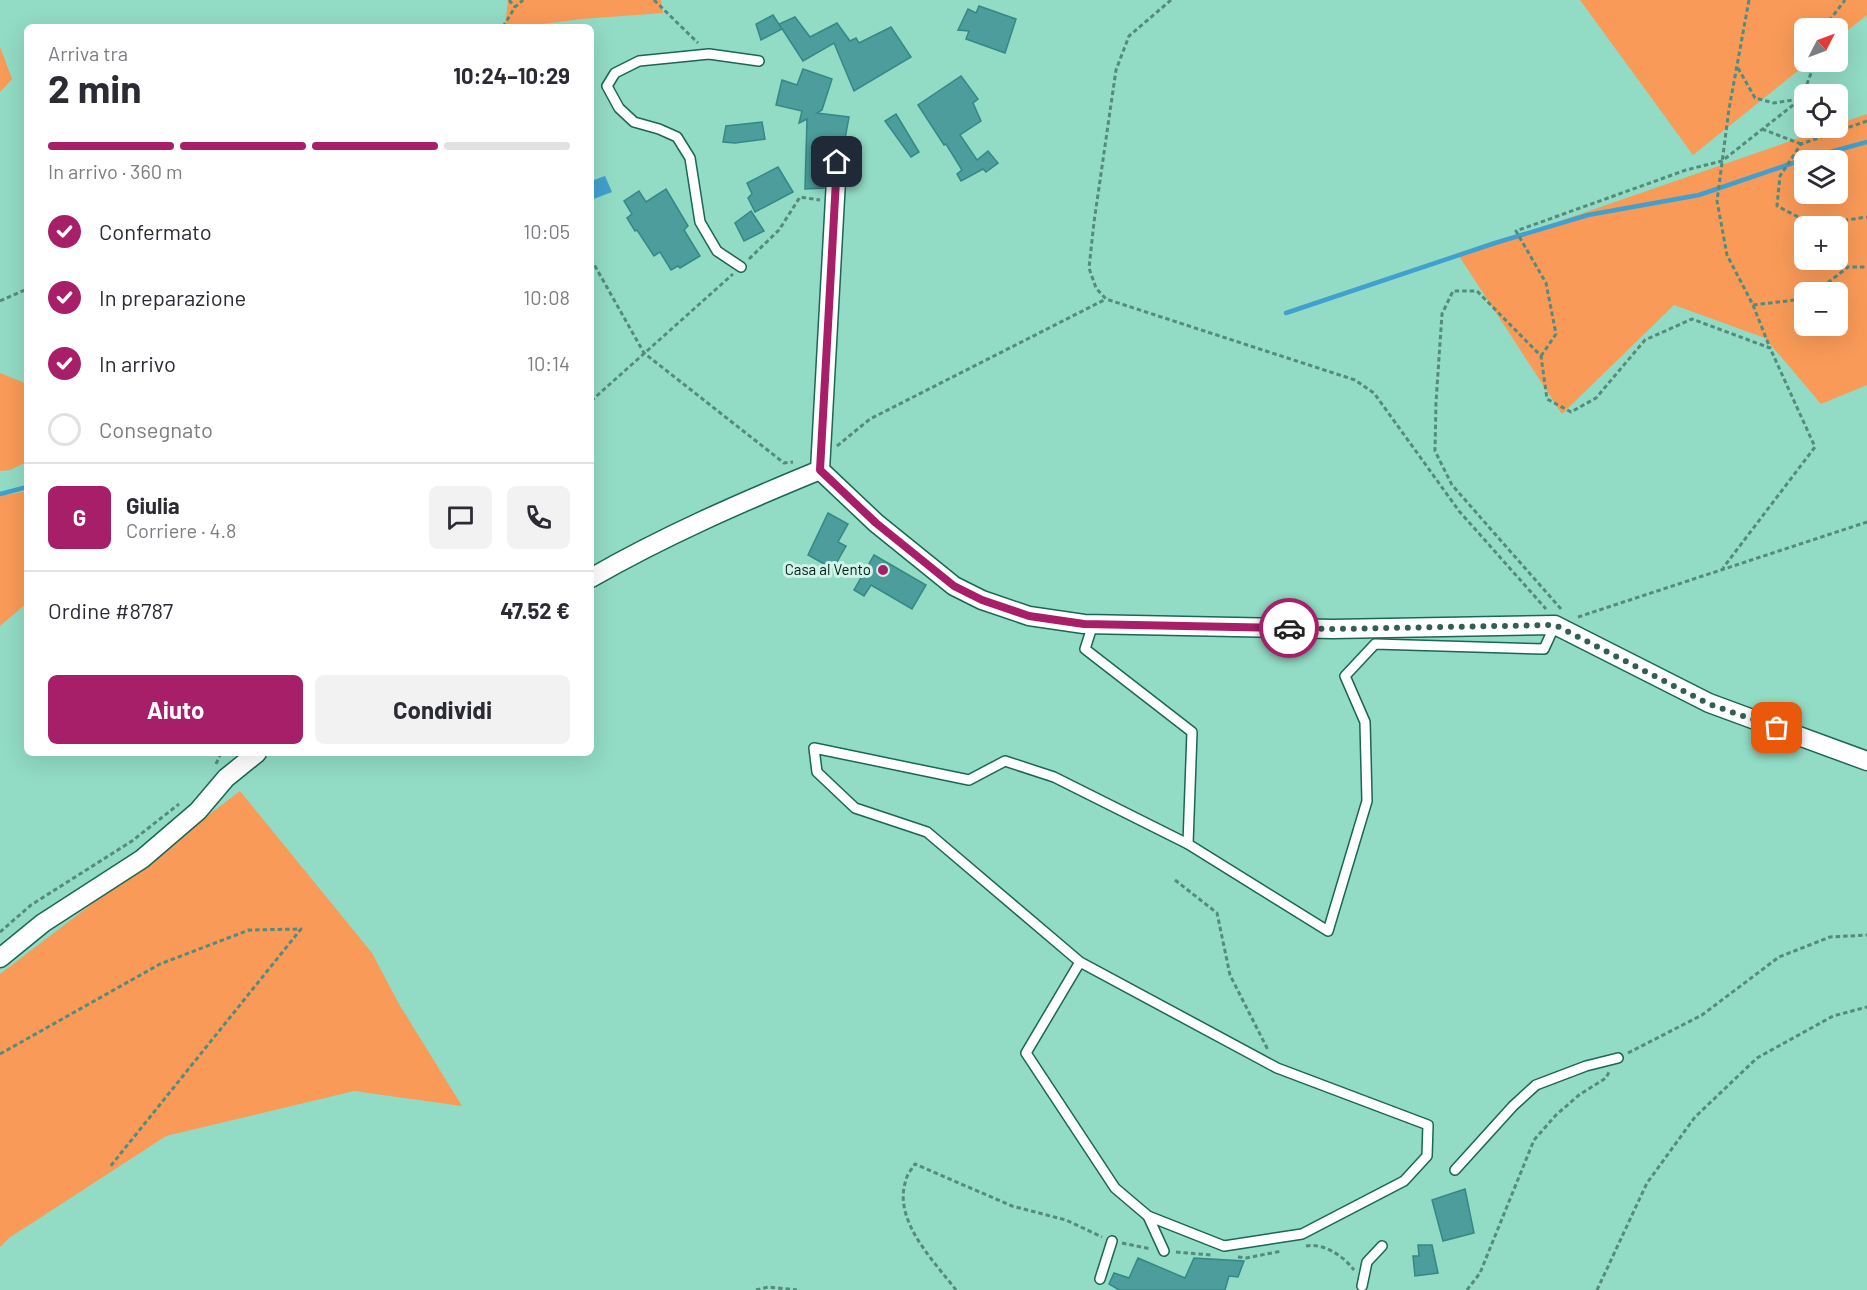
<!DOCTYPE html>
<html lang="it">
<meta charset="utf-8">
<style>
body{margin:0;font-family:Barlow,sans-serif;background:#f2f2f3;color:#2b2b33;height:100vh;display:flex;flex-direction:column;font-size:22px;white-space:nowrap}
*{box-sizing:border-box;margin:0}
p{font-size:20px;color:#7c7c81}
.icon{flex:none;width:33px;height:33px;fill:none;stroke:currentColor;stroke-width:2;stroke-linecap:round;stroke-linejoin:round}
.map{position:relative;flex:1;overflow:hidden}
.panel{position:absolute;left:24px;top:24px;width:570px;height:732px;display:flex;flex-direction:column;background:#fff;border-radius:9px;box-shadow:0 6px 24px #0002}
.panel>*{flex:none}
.needle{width:39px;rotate:48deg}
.tools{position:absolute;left:1794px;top:18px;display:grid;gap:12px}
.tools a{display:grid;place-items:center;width:54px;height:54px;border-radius:9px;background:#fff;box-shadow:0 6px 24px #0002;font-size:30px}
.pin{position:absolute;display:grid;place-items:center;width:51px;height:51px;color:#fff;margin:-26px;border-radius:12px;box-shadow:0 3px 9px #0006}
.courier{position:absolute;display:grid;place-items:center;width:60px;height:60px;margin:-30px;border:4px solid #a61f68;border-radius:50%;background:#fff;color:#222;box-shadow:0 2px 8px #0007}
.overview em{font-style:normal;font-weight:700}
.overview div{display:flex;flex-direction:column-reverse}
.overview{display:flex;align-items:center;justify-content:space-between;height:102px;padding:0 24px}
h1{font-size:39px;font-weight:700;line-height:45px}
.bar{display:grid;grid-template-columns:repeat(4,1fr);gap:9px 6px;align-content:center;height:72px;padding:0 24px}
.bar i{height:8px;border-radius:4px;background:#e1e1e2}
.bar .on{background:#a61f68}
.bar p{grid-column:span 4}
.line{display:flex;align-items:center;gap:15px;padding:0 24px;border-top:2px solid #e1e1e2}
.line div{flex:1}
.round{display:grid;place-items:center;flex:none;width:63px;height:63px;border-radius:9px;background:#f2f2f3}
ol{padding:0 24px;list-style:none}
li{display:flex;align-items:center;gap:18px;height:66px}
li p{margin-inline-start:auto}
li .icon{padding:6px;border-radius:50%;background:#a61f68;color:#fff;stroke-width:4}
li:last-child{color:#7c7c81}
li i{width:33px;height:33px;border:3px solid #e1e1e2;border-radius:50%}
.action{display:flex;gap:12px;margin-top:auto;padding:12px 24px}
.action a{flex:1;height:69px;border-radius:9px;background:#a61f68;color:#fff;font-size:24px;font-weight:700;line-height:69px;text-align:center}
.action a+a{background:#f2f2f3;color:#2b2b33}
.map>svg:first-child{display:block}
</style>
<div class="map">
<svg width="1867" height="1290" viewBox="0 0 1867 1290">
<rect width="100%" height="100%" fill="#92dbc5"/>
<g fill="#f99a58" fill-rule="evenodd">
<path d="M508,0H661L663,13L582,19L518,27H505Z"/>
<path d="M1580,0H1867V15L1838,38V28H1804V62H1809L1693,155Z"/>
<path d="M0,47L12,79L0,92Z"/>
<path d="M1867,114V385L1821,404L1765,338L1674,305L1562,414L1459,256L1828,128H1838V124ZM1838,160V194H1804V160ZM1838,226V260H1804V226ZM1838,292V326H1804V292Z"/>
<path d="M0,373L27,384V462L10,470L0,471Z"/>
<path d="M27,491V603L0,626V496Z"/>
<path d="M240,791L372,953L399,1004L462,1106L354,1091L166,1136L9,1238L0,1247V974Z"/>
</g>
<path fill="#40a0cf" d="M605,176L612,192L591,200V181Z"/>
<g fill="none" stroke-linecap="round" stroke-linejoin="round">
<g stroke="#40a0cf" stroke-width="4.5">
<path d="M1286,313L1495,243L1588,215L1699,195L1805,159L1867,142"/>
<path d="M0,494L27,487"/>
</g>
</g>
<g fill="#4c9d9b" stroke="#358886" stroke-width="1.5">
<path d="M979,6L1016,19L1005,53L966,39L969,31L958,30L968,9L976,13Z"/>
<path d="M773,15L782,29L761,40L756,24Z"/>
<path d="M795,17L810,37L837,23L850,41L856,38L859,43L891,27L911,57L854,91L834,43L803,61L779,24Z"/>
<path d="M803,69L832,79L822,110L817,113L849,117L845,139L827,156L824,188L805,189L807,119L799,123L802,111L776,105L782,80L797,85Z"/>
<path d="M961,76L978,99L973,103L981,121L960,135L977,160L988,151L998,163L986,172L983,169L961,181L957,174L962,170L946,144L944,145L918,105Z"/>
<path d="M896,114L919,152L911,157L885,121Z"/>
<path d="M762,122L765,139L735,143L723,142L726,126Z"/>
<path d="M778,167L793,192L755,212L748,198L752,194L747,183Z"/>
<path d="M666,189L688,226L684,230L700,256L680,268L678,266L671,270L660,252L654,256L637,230L635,231L627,218L632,214L624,201L639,191L646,202Z"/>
<path d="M751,211L764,231L744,241L735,223Z"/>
<path d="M828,513L848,524L838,542L846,546L833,569L808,555Z"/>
<path d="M874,555L926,585L912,609L871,585L864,596L854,590Z"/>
<path d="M1465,1189L1474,1233L1443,1241L1432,1200Z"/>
<path d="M1418,1245H1432L1438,1273L1415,1276L1413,1256H1419Z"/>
<path d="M1138,1258L1185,1278L1194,1258L1244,1261L1238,1277L1229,1276L1225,1290H1119L1109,1284L1114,1273L1129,1278Z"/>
</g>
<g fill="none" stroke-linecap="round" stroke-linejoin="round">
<g stroke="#196754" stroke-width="12">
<g id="service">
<path d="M741,267L717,251L700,222L690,158L677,137L659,129L634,122L619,108L607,86L615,73L639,61L709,54L759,61"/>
<path d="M1093,624L1085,649L1192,732L1188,844L1328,931L1367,801L1365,722L1345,676L1375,644L1544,649L1555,625"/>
<path d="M1080,962L1026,1053L1115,1188L1148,1216L1224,1246L1302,1234L1404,1181L1427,1156L1428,1125L1277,1068L1080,962L927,832L855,808L817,772L814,748L969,780L1005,761L1054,777L1188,844"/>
<path d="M1455,1170L1513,1106L1536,1085L1586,1066L1618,1058"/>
<path d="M1148,1216L1164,1251"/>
<path d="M1100,1279L1112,1241"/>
<path d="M1362,1286L1367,1262L1382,1246"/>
</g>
</g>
<g stroke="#196754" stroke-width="21">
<g id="minor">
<path d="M837,162L820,470L876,523L954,586L982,600L1029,616L1084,624L1333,629L1555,625L1709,703L1867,761"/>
<path d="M591,578C664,536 742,502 820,470"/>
<path d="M0,958L43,923L142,859L198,811L226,778L257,753"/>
</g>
</g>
<g stroke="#558b7b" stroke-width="3" stroke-dasharray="4.5 3" stroke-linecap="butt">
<path d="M509,0L515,7"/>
<path d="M654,0L698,43"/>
<path d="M1171,0L1129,36L1116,70L1094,222L1089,268L1096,288L1106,299L1355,380L1374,393L1459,511L1546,609"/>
<path d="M1749,0L1729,109L1717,201L1727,255L1753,305L1804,299"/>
<path d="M503,27L515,7L523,0"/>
<path d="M1827,28L1829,21L1845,0"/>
<path d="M1738,68L1755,98L1774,103L1799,99"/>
<path d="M1867,121L1801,144L1780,176L1777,206L1814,225L1867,217"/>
<path d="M1762,129L1801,144"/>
<path d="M591,259L644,353L784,463L793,462"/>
<path d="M749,259L779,230L800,197L820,200"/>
<path d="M1816,292L1848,267H1867"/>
<path d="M0,301L27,289"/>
<path d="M1753,305L1770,348"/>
<path d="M1541,356L1556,334L1546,283L1516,231L1686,170L1722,161L1802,98L1815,62"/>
<path d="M591,401L733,274"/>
<path d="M837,446L870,419L1106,299"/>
<path d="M1561,609L1452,485L1435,451L1436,402L1442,314L1453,291H1477L1541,356L1547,399L1571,412L1596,398L1645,340L1692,319L1770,348L1815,447L1723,568"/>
<path d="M1578,617L1867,522"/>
<path d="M216,764L221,753"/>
<path d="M1175,880L1217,913L1230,975L1268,1050"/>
<path d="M0,932L31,905L132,841L179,804"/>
<path d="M1628,1053L1702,1015L1779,957L1830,937L1867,935"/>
<path d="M0,1054L160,964L249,930L301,929L109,1168"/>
<path d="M1122,1243L1151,1249"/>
<path d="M1306,1246C1325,1243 1343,1256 1354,1270"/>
<path d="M1176,1252L1211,1255"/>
<path d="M1238,1257L1246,1258L1282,1251"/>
<path d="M756,1290L768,1287L797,1290"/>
<path d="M956,1290C934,1261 892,1220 906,1180C907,1174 912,1169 915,1164L1012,1206L1066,1220L1102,1237"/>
<path d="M1467,1290L1480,1273L1534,1140L1556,1115L1579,1095L1606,1078L1609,1072"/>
<path d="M1597,1290L1647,1183L1695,1117L1757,1058L1833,1016L1867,1007"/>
</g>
<use href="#service" stroke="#fff" stroke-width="9"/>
<use href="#minor" stroke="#fff" stroke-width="18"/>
</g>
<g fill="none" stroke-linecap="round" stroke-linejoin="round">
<path stroke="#335f53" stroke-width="6" stroke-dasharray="0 10.8" d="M1289,628L1333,629L1555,625L1709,704L1777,728"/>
<path stroke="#a61f68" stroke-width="8" d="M837,162L820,470L876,523L954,586L982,600L1029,616L1084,624L1289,628"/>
</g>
<circle fill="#a61f68" stroke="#d0f3e8" stroke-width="2" cx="883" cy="570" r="6"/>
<g text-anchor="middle" stroke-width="6" stroke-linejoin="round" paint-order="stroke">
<g font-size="15" fill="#001c15" stroke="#d0f3e8" text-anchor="end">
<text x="871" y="575">Casa al Vento</text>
</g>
</g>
</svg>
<div class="tools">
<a><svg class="needle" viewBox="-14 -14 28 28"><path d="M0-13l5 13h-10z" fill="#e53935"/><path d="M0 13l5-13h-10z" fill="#7c7c81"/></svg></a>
<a><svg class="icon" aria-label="locate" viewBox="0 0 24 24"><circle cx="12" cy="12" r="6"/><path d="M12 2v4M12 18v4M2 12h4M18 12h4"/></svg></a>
<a><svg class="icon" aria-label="layers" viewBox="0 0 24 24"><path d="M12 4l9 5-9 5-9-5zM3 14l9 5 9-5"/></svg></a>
<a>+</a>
<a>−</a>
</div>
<div class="pin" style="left:1777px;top:728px;background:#ea580c"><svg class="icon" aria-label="bag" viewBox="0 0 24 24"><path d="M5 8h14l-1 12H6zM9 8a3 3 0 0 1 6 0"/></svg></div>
<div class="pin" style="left:837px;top:162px;background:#1f2937"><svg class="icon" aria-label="home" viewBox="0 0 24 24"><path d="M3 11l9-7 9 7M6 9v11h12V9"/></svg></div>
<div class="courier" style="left:1289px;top:628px"><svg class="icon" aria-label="car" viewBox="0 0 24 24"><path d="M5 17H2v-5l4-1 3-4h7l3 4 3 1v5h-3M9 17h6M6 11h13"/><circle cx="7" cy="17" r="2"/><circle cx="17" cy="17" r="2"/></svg></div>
<section class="panel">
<div class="overview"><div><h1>2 min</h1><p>Arriva tra</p></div><em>10:24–10:29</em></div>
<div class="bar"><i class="on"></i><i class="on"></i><i class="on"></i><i></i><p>In arrivo · 360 m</p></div>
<ol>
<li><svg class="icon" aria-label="check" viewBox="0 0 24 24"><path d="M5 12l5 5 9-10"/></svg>Confermato<p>10:05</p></li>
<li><svg class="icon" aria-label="check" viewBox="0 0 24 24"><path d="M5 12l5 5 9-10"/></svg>In preparazione<p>10:08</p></li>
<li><svg class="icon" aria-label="check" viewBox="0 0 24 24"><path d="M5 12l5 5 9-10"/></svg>In arrivo<p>10:14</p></li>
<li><i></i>Consegnato</li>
</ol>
<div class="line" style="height:108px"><b class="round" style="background:#a61f68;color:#fff">G</b><div><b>Giulia</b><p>Corriere · 4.8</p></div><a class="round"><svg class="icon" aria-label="chat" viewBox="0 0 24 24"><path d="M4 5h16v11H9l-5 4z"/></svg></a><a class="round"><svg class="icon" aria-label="phone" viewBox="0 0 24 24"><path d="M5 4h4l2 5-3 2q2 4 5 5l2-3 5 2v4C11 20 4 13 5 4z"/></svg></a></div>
<div class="line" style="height:78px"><div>Ordine #8787</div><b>47.52 €</b></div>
<div class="action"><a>Aiuto</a><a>Condividi</a></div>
</section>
</div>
